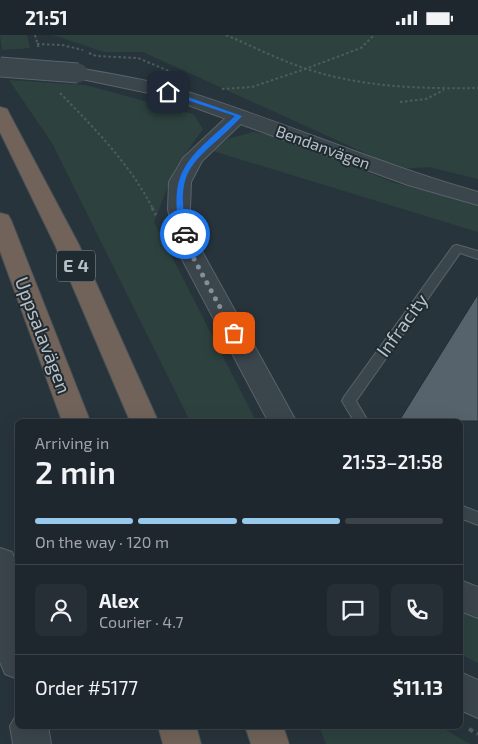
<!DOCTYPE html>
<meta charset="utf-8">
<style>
body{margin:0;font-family:"Exo 2",sans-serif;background:#262f35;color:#f1f3f6;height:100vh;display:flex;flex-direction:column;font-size:19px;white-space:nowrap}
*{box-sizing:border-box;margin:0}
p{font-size:16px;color:#a1a5aa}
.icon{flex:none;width:28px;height:28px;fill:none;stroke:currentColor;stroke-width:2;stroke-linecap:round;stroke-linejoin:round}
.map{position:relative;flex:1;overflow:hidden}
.side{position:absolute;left:15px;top:384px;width:448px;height:310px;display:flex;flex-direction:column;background:#1e272d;border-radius:8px;box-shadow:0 5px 20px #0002,0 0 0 1px #3c4449}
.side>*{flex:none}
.pin{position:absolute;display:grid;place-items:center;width:42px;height:42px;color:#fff;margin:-21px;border-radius:10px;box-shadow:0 2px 8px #0006}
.courier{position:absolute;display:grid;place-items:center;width:50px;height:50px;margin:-25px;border:4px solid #1a73e8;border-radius:50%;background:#fff;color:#222;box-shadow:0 1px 6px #0007}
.overview em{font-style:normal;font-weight:600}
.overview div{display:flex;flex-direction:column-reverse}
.overview{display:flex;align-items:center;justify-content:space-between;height:85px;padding:0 20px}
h1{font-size:32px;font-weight:600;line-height:38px}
.bar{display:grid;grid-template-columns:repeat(4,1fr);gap:8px 5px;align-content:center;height:60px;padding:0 20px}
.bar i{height:6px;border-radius:4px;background:#3c4449}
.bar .selected{background:#98c8ec}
.bar p{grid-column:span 4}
.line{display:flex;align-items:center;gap:12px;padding:0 20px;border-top:1px solid #3c4449}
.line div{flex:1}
.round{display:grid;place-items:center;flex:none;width:52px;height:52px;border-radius:8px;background:#262f35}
.status{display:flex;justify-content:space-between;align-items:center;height:35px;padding:0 25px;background:#1e272d;direction:ltr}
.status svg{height:14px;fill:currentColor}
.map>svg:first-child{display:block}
</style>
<div class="status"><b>21:51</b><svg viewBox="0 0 49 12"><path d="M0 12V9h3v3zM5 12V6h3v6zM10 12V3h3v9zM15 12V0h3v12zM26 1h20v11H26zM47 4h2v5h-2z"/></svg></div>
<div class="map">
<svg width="478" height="709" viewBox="0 0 478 709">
<rect width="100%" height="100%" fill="#28343c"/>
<g fill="#2d423f">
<path d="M0,0H27L30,13L2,15Z"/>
<path d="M53,0H478V144L429,132L400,134L143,17H104Z"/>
<path d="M9,45L85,50L193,79L203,94L175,133L154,187L256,386H190L52,108Z"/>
<path d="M253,97L270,100L395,148L478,170V197L213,116L228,104Z"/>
<path d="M460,571L478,580V628L460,619Z"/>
<path d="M319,691H439L470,709H326Z"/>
</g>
<path fill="#56636c" stroke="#222c33" d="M478,259V386H399Z"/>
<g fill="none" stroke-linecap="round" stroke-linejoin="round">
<g stroke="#59636a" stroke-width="2">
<g id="service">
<path d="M457,210L478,216V224L460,218L356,366L368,386H354L342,366L344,362L453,211Z"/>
<path d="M460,470L478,477V490L460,483Z"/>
</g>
</g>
<g stroke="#59636a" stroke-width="2">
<g id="minor">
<path d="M239,75L246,77L249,81L202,126L191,147L190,174L199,211L296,386H268L175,211L168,174L169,147L183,123L232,77Z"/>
<path d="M0,513L12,517L18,533V644L5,639L0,627Z"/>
<path d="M460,545L478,552V583L460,576Z"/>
<path d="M460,637L478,645V683L460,675Z"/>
<path d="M18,677V691H48L51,709H13L10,691Z"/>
</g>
</g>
<g stroke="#59636a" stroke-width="2">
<path id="tertiary" d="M78,33C110,39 144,44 175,53C277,84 375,128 478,157V170L408,150L163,61L72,42L69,38L72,34Z"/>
</g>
<g stroke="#465057" stroke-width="2">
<g id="motorway">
<path d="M0,72L7,74L9,78L79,210L158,386H130L55,210L0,97Z"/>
<path d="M0,178L8,180L11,185L90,386H62L0,216Z"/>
<path d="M158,691H196L201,709H163Z"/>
<path d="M245,691H283L289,709H251Z"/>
</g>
</g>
<g stroke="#4b5e5c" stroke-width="2" stroke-dasharray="2.5 2.5" stroke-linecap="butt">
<path d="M35,0L39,14"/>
<path d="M226,0C252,11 277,24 304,33C359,52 420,54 478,53"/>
<path d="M37,9L62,10L83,15"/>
<path d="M89,18L96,21L138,23L176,39"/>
<path d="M222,54L252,52L305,34L361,13L374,0"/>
<path d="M60,58C95,94 130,129 153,174"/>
<path d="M400,67L426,64L444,55"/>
</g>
<path stroke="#4b5e5c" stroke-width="3" stroke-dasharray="3 3" stroke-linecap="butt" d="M152,173L156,180"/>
<path stroke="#4b5e5c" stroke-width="4" stroke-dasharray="4.5 4.5" stroke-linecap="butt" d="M469,694L478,699"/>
<use href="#service" fill="#3b454c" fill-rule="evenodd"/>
<use href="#minor" fill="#3b454c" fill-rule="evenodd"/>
<use href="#tertiary" fill="#3b454c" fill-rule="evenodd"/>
<use href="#motorway" fill="#716359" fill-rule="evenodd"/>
<g stroke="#59636a" stroke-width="21" stroke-linecap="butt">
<path id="tertiary-bridge" d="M0,32L78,38"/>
</g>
<use href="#tertiary-bridge" stroke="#3b454c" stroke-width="19"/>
</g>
<path fill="#1a73e8" d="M168,55L242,81C200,127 171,126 188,199L185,201L181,199C166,133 191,122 235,81L166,58Z"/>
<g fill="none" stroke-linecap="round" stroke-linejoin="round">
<path stroke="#858f96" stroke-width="5" stroke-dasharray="0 9" d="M185,199L187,211L234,298"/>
</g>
<g text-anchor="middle" stroke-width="4" stroke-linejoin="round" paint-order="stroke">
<g font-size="16" fill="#b7c0c7" stroke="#202a31">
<text transform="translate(323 112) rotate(20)" y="6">Bendanvägen</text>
</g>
<rect fill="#202a31" stroke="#8a939a" stroke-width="1" x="57" y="215.5" width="38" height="31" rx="4"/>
<g font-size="18" font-weight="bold" fill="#b7c0c7">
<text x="76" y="237">E 4</text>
</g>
<g font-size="19" fill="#b7c0c7" stroke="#202a31">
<text transform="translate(402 290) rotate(-54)" y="7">Infracity</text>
<text transform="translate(43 300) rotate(69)" y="7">Uppsalavägen</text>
</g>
</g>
</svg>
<div class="pin" style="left:234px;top:298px;background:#ea580c"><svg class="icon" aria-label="bag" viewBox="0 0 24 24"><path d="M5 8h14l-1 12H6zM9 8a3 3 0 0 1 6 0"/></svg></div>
<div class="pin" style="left:168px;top:57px;background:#1f2937"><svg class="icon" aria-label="home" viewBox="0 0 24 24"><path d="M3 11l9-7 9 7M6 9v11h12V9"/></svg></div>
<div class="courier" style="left:185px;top:199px"><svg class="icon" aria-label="car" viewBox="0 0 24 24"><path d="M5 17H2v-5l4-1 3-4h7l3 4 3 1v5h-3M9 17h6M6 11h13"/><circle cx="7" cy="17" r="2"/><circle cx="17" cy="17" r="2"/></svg></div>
<section class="side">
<div class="overview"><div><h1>2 min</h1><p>Arriving in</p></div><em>21:53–21:58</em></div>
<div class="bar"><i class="selected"></i><i class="selected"></i><i class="selected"></i><i></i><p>On the way · 120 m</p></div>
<div class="line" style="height:90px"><a class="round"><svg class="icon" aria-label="person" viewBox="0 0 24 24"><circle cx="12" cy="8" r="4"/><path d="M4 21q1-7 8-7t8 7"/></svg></a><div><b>Alex</b><p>Courier · 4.7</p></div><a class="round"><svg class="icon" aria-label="chat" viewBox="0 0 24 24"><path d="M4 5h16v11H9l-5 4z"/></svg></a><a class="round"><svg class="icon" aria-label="phone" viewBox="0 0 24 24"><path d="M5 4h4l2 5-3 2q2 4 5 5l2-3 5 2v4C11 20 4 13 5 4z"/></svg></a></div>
<div class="line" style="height:65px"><div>Order #5177</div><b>$11.13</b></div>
</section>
</div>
